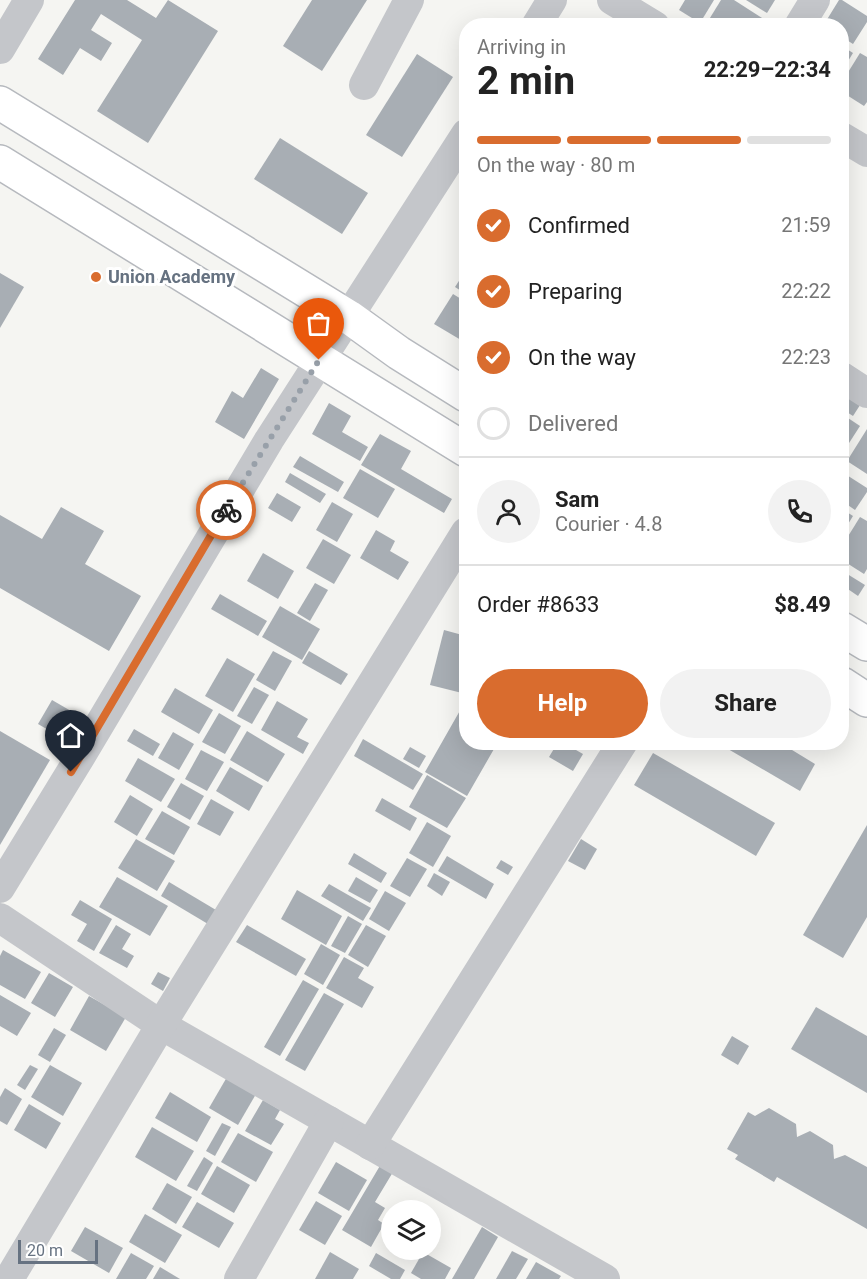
<!DOCTYPE html>
<meta charset="utf-8">
<style>
body{margin:0;font-family:Roboto,sans-serif;background:#f2f2f2;color:#222;height:100vh;display:flex;flex-direction:column;font-size:22px;white-space:nowrap}
*{box-sizing:border-box;margin:0}
p{font-size:20px;color:#767676}
.icon{flex:none;width:33px;height:33px;fill:none;stroke:currentColor;stroke-width:2;stroke-linecap:round;stroke-linejoin:round}
.map{position:relative;flex:1;overflow:hidden}
.details{position:absolute;left:459px;top:18px;width:390px;height:732px;display:flex;flex-direction:column;background:#fff;border-radius:24px;box-shadow:0 6px 24px #0002}
.details>*{flex:none}
.tools{position:absolute;left:381px;top:1200px;display:grid;gap:12px}
.tools a{display:grid;place-items:center;width:60px;height:60px;border-radius:50%;background:#fff;box-shadow:0 6px 24px #0002;font-size:30px}
.scale{position:absolute;left:18px;bottom:15px;width:80px;box-sizing:border-box;padding-left:6px;border:3px solid #667281;border-top:0;font-size:16px;line-height:21px;white-space:nowrap;color:#667281;-webkit-text-stroke:4px #fff;paint-order:stroke}
.pin{position:absolute;display:grid;place-items:center;width:51px;height:51px;color:#fff;margin:-62px -26px;border-radius:50% 50% 50% 0;rotate:-45deg;box-shadow:0 0 6px #0007}
.pin .icon{rotate:45deg}
.courier{position:absolute;display:grid;place-items:center;width:60px;height:60px;margin:-30px;border:4px solid #d96c2e;border-radius:50%;background:#fff;color:#222;box-shadow:0 2px 8px #0007}
.head em{font-style:normal;font-weight:700}
.head div{display:flex;flex-direction:column-reverse}
.head{display:flex;align-items:center;justify-content:space-between;height:102px;padding:0 18px}
h1{font-size:39px;font-weight:700;line-height:45px}
.bar{display:grid;grid-template-columns:repeat(4,1fr);gap:9px 6px;align-content:center;height:72px;padding:0 18px}
.bar i{height:8px;border-radius:4px;background:#e0e0e0}
.bar .current{background:#d96c2e}
.bar p{grid-column:span 4}
.line{display:flex;align-items:center;gap:15px;padding:0 18px;border-top:2px solid #e0e0e0}
.line div{flex:1}
.round{display:grid;place-items:center;flex:none;width:63px;height:63px;border-radius:32px;background:#f2f2f2}
ol{padding:0 18px;list-style:none}
li{display:flex;align-items:center;gap:18px;height:66px}
li p{margin-inline-start:auto}
li .icon{padding:6px;border-radius:50%;background:#d96c2e;color:#fff;stroke-width:4}
li:last-child{color:#767676}
li i{width:33px;height:33px;border:3px solid #e0e0e0;border-radius:50%}
.action{display:flex;gap:12px;margin-top:auto;padding:12px 18px}
.action a{flex:1;height:69px;border-radius:36px;background:#d96c2e;color:#fff;font-size:24px;font-weight:700;line-height:69px;text-align:center}
.action a+a{background:#f2f2f2;color:#222}
.map>svg:first-child{display:block}
</style>
<div class="map">
<svg width="867" height="1279" viewBox="0 0 867 1279">
<rect width="100%" height="100%" fill="#f5f5f2"/>
<g fill="#a8aeb4">
<path d="M75,0H127L156,18L168,0L218,31L148,143L97,111L142,40L101,14L91,30L112,43L101,61L80,48L63,75L38,59Z"/>
<path d="M312,0H367L322,71L283,46Z"/>
<path d="M685,0H714L700,23L679,10Z"/>
<path d="M721,0H734L765,20L761,26H705Z"/>
<path d="M746,0H775L767,13Z"/>
<path d="M839,0H842L867,16V22L853,44L842,37V26H823Z"/>
<path d="M842,46L853,53L842,71Z"/>
<path d="M860,53L867,57V102L864,106L842,92V82Z"/>
<path d="M417,54L453,77L402,157L366,135Z"/>
<path d="M280,138L368,193L342,234L254,179Z"/>
<path d="M466,270V294L455,287Z"/>
<path d="M0,273L24,287L0,328Z"/>
<path d="M453,294L466,302V343L434,324Z"/>
<path d="M261,368L279,379L244,439L215,422L232,391L243,398Z"/>
<path d="M842,389L862,402L853,416L842,409Z"/>
<path d="M329,403L351,416L342,432L368,447L360,461L312,434Z"/>
<path d="M842,414L860,426L842,454Z"/>
<path d="M867,429V474L847,461Z"/>
<path d="M380,434L411,451L401,469L452,499L444,513L361,465Z"/>
<path d="M300,456L344,482L338,492L293,467Z"/>
<path d="M360,469L395,489L378,518L343,498Z"/>
<path d="M842,472L867,488V492L855,510L842,501Z"/>
<path d="M290,473L326,494L320,503L285,482Z"/>
<path d="M277,493L301,507L292,522L268,508Z"/>
<path d="M332,502L353,514L337,542L316,530Z"/>
<path d="M61,507L104,531L85,564L141,596L109,651L0,588V515L42,539Z"/>
<path d="M842,509L853,516L842,534Z"/>
<path d="M860,517L867,521V569L864,574L842,560V546Z"/>
<path d="M376,530L395,541L390,551L409,562L398,580L360,558Z"/>
<path d="M323,539L351,555L334,584L306,568Z"/>
<path d="M263,553L294,571L278,599L247,581Z"/>
<path d="M844,572L865,585L858,596L842,585V576Z"/>
<path d="M315,583L328,590L310,621L297,613Z"/>
<path d="M220,594L267,621L258,636L211,609Z"/>
<path d="M280,606L320,629L302,660L262,637Z"/>
<path d="M444,630L466,636V694L430,685Z"/>
<path d="M273,651L292,661L275,691L256,680Z"/>
<path d="M309,651L348,674L341,685L302,663Z"/>
<path d="M227,658L255,674L233,712L205,696Z"/>
<path d="M254,687L269,695L252,724L237,716Z"/>
<path d="M175,688L213,710L199,734L161,712Z"/>
<path d="M52,700L71,711L57,735L38,724Z"/>
<path d="M277,701L308,719L297,737L309,743L303,754L261,730Z"/>
<path d="M462,707L466,710V742H498L467,796L425,772Z"/>
<path d="M219,713L241,726L225,754L202,742Z"/>
<path d="M134,729L160,744L153,756L127,741Z"/>
<path d="M0,731L50,760L0,845Z"/>
<path d="M247,731L285,754L268,782L230,760Z"/>
<path d="M173,732L194,744L179,770L158,758Z"/>
<path d="M363,739L423,774L413,790L354,756Z"/>
<path d="M558,742H562L583,754L573,771L549,757Z"/>
<path d="M716,742H779L815,764L800,791Z"/>
<path d="M410,747L426,756L419,768L403,759Z"/>
<path d="M201,750L224,762L207,791L185,779Z"/>
<path d="M653,753L775,823L756,856L634,785Z"/>
<path d="M138,758L175,779L161,802L125,781Z"/>
<path d="M230,767L263,786L249,811L216,791Z"/>
<path d="M427,775L466,798L447,828L409,807Z"/>
<path d="M181,783L204,796L190,820L167,807Z"/>
<path d="M130,795L153,809L137,836L114,822Z"/>
<path d="M382,798L417,818L410,831L375,811Z"/>
<path d="M211,799L234,812L220,836L197,824Z"/>
<path d="M162,811L190,827L174,855L145,839Z"/>
<path d="M427,822L451,836L433,867L409,853Z"/>
<path d="M867,825V917L843,958L803,935Z"/>
<path d="M136,839L175,861L157,891L118,868Z"/>
<path d="M581,839L597,849L585,870L568,861Z"/>
<path d="M354,853L387,873L381,883L348,864Z"/>
<path d="M447,856L494,884L486,899L438,871Z"/>
<path d="M407,858L427,869L410,897L390,886Z"/>
<path d="M501,860L513,867L508,875L496,868Z"/>
<path d="M434,873L450,882L442,896L427,886Z"/>
<path d="M117,877L168,906L150,936L99,907Z"/>
<path d="M356,877L378,890L370,903L348,891Z"/>
<path d="M169,882L216,910L208,924L161,896Z"/>
<path d="M329,884L371,908L363,921L321,896Z"/>
<path d="M297,890L342,916L326,945L281,919Z"/>
<path d="M385,891L406,903L389,931L369,919Z"/>
<path d="M80,900L112,919L94,951L77,941L87,924L71,915Z"/>
<path d="M348,916L362,924L345,953L331,946Z"/>
<path d="M116,925L131,934L122,949L134,956L127,968L99,953Z"/>
<path d="M247,925L306,959L296,976L236,942Z"/>
<path d="M366,925L386,936L368,967L348,955Z"/>
<path d="M321,944L340,955L323,985L304,974Z"/>
<path d="M3,950L41,972L25,999L0,985V956Z"/>
<path d="M344,957L364,968L358,978L374,987L362,1008L326,988Z"/>
<path d="M158,972L170,978L163,991L151,984Z"/>
<path d="M49,973L73,987L55,1017L31,1003Z"/>
<path d="M303,980L319,989L280,1056L264,1047Z"/>
<path d="M324,993L344,1004L305,1071L285,1060Z"/>
<path d="M0,995L31,1013L17,1036L0,1026Z"/>
<path d="M89,996L126,1017L106,1051L70,1030Z"/>
<path d="M816,1007L867,1036V1093L791,1049Z"/>
<path d="M54,1028L66,1035L50,1062L38,1055Z"/>
<path d="M732,1036L749,1046L738,1065L721,1055Z"/>
<path d="M30,1065L38,1069L25,1090L17,1085Z"/>
<path d="M50,1065L82,1083L63,1116L31,1097Z"/>
<path d="M227,1077L256,1094L238,1125L209,1108Z"/>
<path d="M5,1088L22,1099L7,1125L0,1121V1097Z"/>
<path d="M170,1092L211,1117L197,1142L155,1118Z"/>
<path d="M263,1100L280,1110L275,1119L284,1124L271,1145L245,1131Z"/>
<path d="M29,1104L61,1123L46,1149L14,1130Z"/>
<path d="M769,1108L796,1124L797,1137L810,1131L833,1145L834,1159L845,1155L867,1167V1229L777,1177L774,1182L735,1159L738,1155L727,1149L748,1112L755,1116Z"/>
<path d="M222,1123L231,1127L215,1156L206,1151Z"/>
<path d="M152,1127L194,1151L176,1181L135,1157Z"/>
<path d="M238,1133L273,1152L256,1182L221,1162Z"/>
<path d="M204,1157L213,1163L197,1191L187,1186Z"/>
<path d="M336,1162L367,1180L349,1211L318,1193Z"/>
<path d="M381,1164L393,1172L375,1202L385,1208L378,1220L384,1224L371,1247L342,1230Z"/>
<path d="M217,1166L250,1185L234,1213L201,1194Z"/>
<path d="M167,1183L192,1197L176,1224L152,1209Z"/>
<path d="M316,1201L342,1216L325,1245L299,1230Z"/>
<path d="M197,1202L234,1223L219,1248L182,1227Z"/>
<path d="M145,1214L182,1235L165,1263L129,1242Z"/>
<path d="M85,1227L123,1248L109,1273L71,1251Z"/>
<path d="M482,1227L498,1237L474,1279H452Z"/>
<path d="M512,1251L528,1259L516,1279H496Z"/>
<path d="M330,1252L359,1269L353,1279H315Z"/>
<path d="M423,1252L451,1268L445,1279H421L411,1273Z"/>
<path d="M131,1253L154,1266L146,1279H116Z"/>
<path d="M376,1253L405,1270L400,1279H391L369,1266Z"/>
<path d="M536,1262L561,1276L559,1279H526Z"/>
<path d="M160,1267L180,1279H153Z"/>
</g>
<g fill="none" stroke-linecap="round" stroke-linejoin="round">
<g stroke="#b6b9be" stroke-width="36">
<g id="secondary">
<path d="M0,103L349,317L399,353L466,395"/>
<path d="M0,162L466,450"/>
<path d="M842,629L867,644"/>
<path d="M842,684L867,700"/>
</g>
</g>
<g stroke="#c4c6ca" stroke-width="30">
<path d="M612,0L655,26"/>
<path d="M536,26L552,0"/>
<path d="M799,26L815,0"/>
<path d="M0,49L29,0"/>
<path d="M364,85L409,0"/>
<path d="M842,137L867,152"/>
<path d="M842,377L867,393"/>
<path d="M0,888L82,754L269,440L466,134"/>
<path d="M0,918L161,1025L605,1279"/>
<path d="M370,1145L623,742"/>
<path d="M9,1279L161,1025L466,532"/>
<path d="M239,1279L329,1121"/>
</g>
<use href="#secondary" stroke="#fff" stroke-width="33"/>
</g>
<g fill="none" stroke-linecap="round" stroke-linejoin="round">
<path stroke="#98a0a9" stroke-width="6" stroke-dasharray="0 10.8" d="M226,510L319,360"/>
<path stroke="#d96c2e" stroke-width="8" d="M71,772L226,510"/>
</g>
<circle fill="#d96c2e" stroke="#fff" stroke-width="2" cx="96" cy="277" r="6"/>
<g text-anchor="middle" stroke-width="6" stroke-linejoin="round" paint-order="stroke">
<g font-size="18" font-weight="bold" fill="#667281" stroke="#fff" text-anchor="start">
<text x="108" y="283">Union Academy</text>
</g>
</g>
</svg>
<div class="tools">
<a><svg class="icon" aria-label="layers" viewBox="0 0 24 24"><path d="M12 4l9 5-9 5-9-5zM3 14l9 5 9-5"/></svg></a>
</div>
<div class="scale">20 m</div>
<div class="pin" style="left:319px;top:360px;background:#ea580c"><svg class="icon" aria-label="bag" viewBox="0 0 24 24"><path d="M5 8h14l-1 12H6zM9 8a3 3 0 0 1 6 0"/></svg></div>
<div class="pin" style="left:71px;top:772px;background:#1f2937"><svg class="icon" aria-label="home" viewBox="0 0 24 24"><path d="M3 11l9-7 9 7M6 9v11h12V9"/></svg></div>
<div class="courier" style="left:226px;top:510px"><svg class="icon" aria-label="bike" viewBox="0 0 24 24"><circle cx="6" cy="16" r="4"/><circle cx="18" cy="16" r="4"/><path d="M6 16l4-8h5l3 8M10 8l3 8H6M13 5h3"/></svg></div>
<section class="details">
<div class="head"><div><h1>2 min</h1><p>Arriving in</p></div><em>22:29–22:34</em></div>
<div class="bar"><i class="current"></i><i class="current"></i><i class="current"></i><i></i><p>On the way · 80 m</p></div>
<ol>
<li><svg class="icon" aria-label="check" viewBox="0 0 24 24"><path d="M5 12l5 5 9-10"/></svg>Confirmed<p>21:59</p></li>
<li><svg class="icon" aria-label="check" viewBox="0 0 24 24"><path d="M5 12l5 5 9-10"/></svg>Preparing<p>22:22</p></li>
<li><svg class="icon" aria-label="check" viewBox="0 0 24 24"><path d="M5 12l5 5 9-10"/></svg>On the way<p>22:23</p></li>
<li><i></i>Delivered</li>
</ol>
<div class="line" style="height:108px"><a class="round"><svg class="icon" aria-label="person" viewBox="0 0 24 24"><circle cx="12" cy="8" r="4"/><path d="M4 21q1-7 8-7t8 7"/></svg></a><div><b>Sam</b><p>Courier · 4.8</p></div><a class="round"><svg class="icon" aria-label="phone" viewBox="0 0 24 24"><path d="M5 4h4l2 5-3 2q2 4 5 5l2-3 5 2v4C11 20 4 13 5 4z"/></svg></a></div>
<div class="line" style="height:78px"><div>Order #8633</div><b>$8.49</b></div>
<div class="action"><a>Help</a><a>Share</a></div>
</section>
</div>
